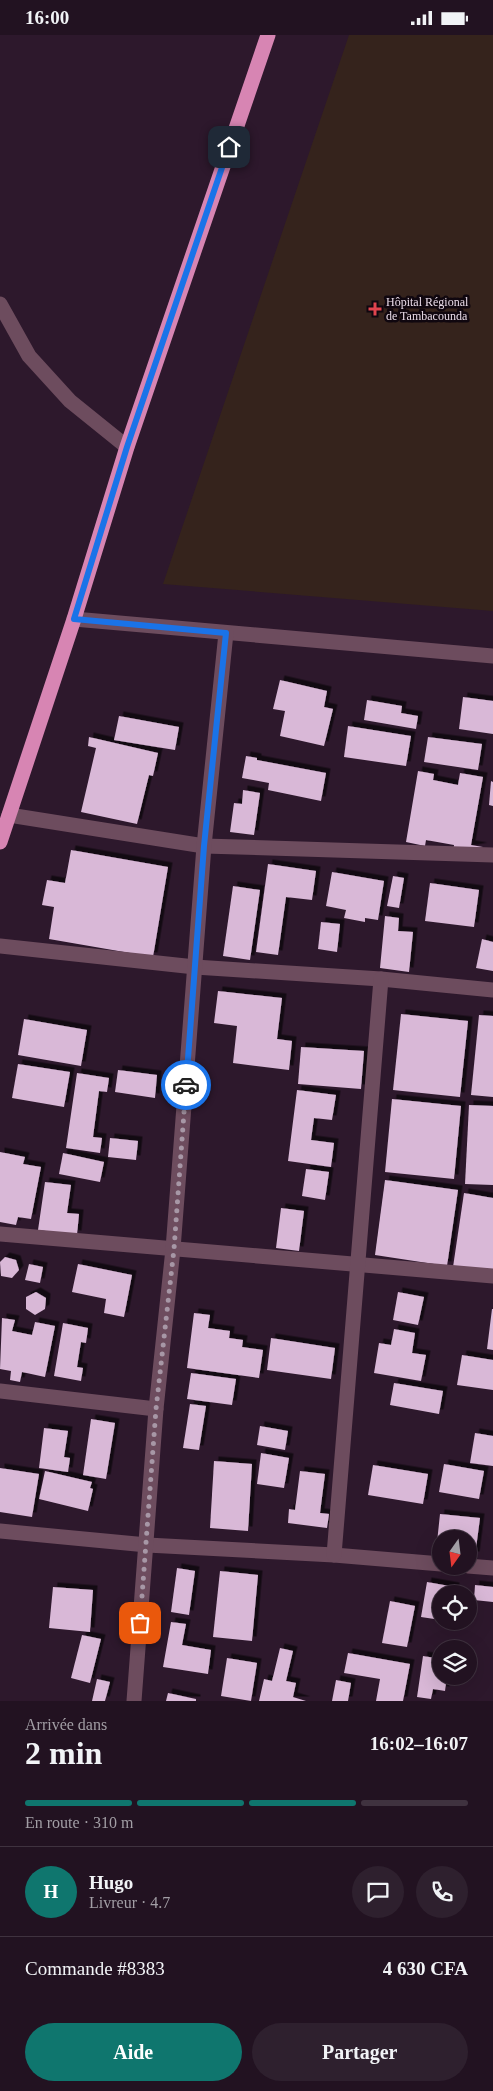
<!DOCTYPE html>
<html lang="fr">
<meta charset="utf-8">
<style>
body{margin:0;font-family:"Times New Roman",serif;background:#2e202e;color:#f1f3f6;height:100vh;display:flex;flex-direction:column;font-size:19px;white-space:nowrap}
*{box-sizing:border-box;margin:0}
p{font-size:16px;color:#a29ea5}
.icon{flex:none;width:28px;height:28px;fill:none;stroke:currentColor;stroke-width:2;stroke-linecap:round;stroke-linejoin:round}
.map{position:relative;height:1666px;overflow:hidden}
.side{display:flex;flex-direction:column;background:#221221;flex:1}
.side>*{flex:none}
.needle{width:32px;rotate:194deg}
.tools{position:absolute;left:432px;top:1495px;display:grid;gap:10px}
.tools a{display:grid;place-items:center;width:45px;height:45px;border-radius:50%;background:#221221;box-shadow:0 5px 20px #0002,0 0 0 1px #3f323f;font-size:25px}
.pin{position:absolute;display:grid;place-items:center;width:42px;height:42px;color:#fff;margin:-21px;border-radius:10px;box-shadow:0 2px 8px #0006}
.courier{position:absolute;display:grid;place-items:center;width:50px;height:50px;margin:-25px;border:4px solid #1a73e8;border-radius:50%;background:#fff;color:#222;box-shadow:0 1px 6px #0007}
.summary em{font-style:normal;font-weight:600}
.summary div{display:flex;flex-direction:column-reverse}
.summary{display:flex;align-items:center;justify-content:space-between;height:85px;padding:0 25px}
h1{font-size:32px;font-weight:600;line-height:38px}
.bar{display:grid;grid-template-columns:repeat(4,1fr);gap:8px 5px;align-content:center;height:60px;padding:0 25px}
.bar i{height:6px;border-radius:4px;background:#3f323f}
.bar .current{background:#0f766e}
.bar p{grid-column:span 4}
.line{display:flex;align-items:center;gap:12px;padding:0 25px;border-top:1px solid #3f323f}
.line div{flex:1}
.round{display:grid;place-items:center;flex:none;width:52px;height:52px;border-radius:26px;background:#2e202e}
.button{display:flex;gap:10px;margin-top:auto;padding:10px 25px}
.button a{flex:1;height:58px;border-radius:30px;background:#0f766e;color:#fff;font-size:20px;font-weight:600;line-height:58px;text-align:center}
.button a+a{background:#2e202e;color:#f1f3f6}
.status{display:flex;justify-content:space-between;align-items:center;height:35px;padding:0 25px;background:#221221;direction:ltr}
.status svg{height:14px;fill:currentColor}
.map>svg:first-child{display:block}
</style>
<div class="status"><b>16:00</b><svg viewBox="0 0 49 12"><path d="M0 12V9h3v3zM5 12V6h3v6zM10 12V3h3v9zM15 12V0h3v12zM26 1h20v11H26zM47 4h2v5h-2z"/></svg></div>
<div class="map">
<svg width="493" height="1666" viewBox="0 0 493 1666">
<defs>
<filter id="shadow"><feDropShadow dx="4.5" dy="-4.5" stdDeviation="0" flood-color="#0009"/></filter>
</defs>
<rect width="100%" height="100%" fill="#2d182c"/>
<path fill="#35231c" d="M349,0H493V576L163,549Z"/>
<g fill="#d9b8d7" filter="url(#shadow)">
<path d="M280,645L327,656L324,672L333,674L324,711L280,701L285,676L273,674Z"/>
<path d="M463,662L493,666V699L459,694Z"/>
<path d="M367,665L402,671L401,678L418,681L416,694L364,685Z"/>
<path d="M119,681L179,692L175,715L114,705Z"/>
<path d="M348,691L411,701L406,731L344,722Z"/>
<path d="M89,702L158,718L153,741L149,740L137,789L81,777L96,713L88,711Z"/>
<path d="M428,702L482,709L478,735L424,727Z"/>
<path d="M246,721L257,723V725L326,738L321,766L268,755L269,748L242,743Z"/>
<path d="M418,736L434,739L433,745L458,750L460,738L483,742L471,810L483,812L453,818L454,810L426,805L425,811L406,807Z"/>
<path d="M491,746L493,747V771L489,770Z"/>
<path d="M243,755L260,758L254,800L230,797L234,768L242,769Z"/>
<path d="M71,815L168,832L153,922L49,904L54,872L42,870L47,845L65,848Z"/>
<path d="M268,829L316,836L312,865L286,862L278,920L256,917Z"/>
<path d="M332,837L384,846L378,885L365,883V887L344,883L346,875L326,871Z"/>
<path d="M393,841L404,843L399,873L387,871Z"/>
<path d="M430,848L479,855L474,892L425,886Z"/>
<path d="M233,851L260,855L250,925L223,921Z"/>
<path d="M385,881L399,883L398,896L413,897L409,937L380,933Z"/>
<path d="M321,887L340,889L337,917L318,914Z"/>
<path d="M482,904L493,907V936L476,933Z"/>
<path d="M218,956L282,963L277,1004L292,1006L289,1035L233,1028L237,991L214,988Z"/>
<path d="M401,979L468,986L460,1062L393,1055Z"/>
<path d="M479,980L493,981V1062L471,1060Z"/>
<path d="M24,984L87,995L81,1031L18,1020Z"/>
<path d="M301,1012L364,1016L361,1054L298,1049Z"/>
<path d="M18,1029L70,1037L64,1072L12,1063Z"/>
<path d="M118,1035L157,1040L155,1063L115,1057Z"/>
<path d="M77,1038L109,1043L107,1057L99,1056L93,1102L102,1103L100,1118L66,1113Z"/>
<path d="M297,1055L336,1060L332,1085L314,1083L311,1105L334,1108L331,1132L288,1126Z"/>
<path d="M392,1064L461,1071L454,1144L385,1137Z"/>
<path d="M469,1070L493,1071V1150L465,1149Z"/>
<path d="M110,1103L138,1106L136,1125L108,1122Z"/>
<path d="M0,1117L25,1122L23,1129L41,1132L31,1184L18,1182L16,1190L0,1187Z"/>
<path d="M63,1118L104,1127L100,1147L59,1139Z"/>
<path d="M306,1134L329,1137L325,1165L302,1161Z"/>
<path d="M385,1145L458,1155L447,1231L375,1220Z"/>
<path d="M45,1147L71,1150L67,1178L79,1179L77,1200L38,1195Z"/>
<path d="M464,1158L493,1163V1238L453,1232Z"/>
<path d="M281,1173L304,1176L299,1216L276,1213Z"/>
<path d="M5,1222L16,1225L19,1235L12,1243L1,1241L0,1227Z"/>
<path d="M29,1229L43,1232L40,1248L25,1245Z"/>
<path d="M78,1229L132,1240L124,1282L104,1278L106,1264L72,1257Z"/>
<path d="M36,1257L46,1263L45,1274L35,1280L26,1274V1262Z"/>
<path d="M398,1257L424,1262L418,1290L393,1285Z"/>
<path d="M492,1274H493V1315L487,1314Z"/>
<path d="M194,1278L210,1280L208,1293L230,1296L229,1303L243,1305L242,1312L263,1315L259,1343L187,1333Z"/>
<path d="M2,1283L15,1285L12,1296L32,1300L35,1287L55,1291L45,1342L22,1337L20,1347L10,1345L11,1336L0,1334Z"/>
<path d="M63,1288L88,1293L86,1308L81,1307L77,1332L83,1333L81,1346L54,1341Z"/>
<path d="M394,1294L415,1298L412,1318L426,1320L421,1346L374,1338L379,1308L391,1310Z"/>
<path d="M271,1303L335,1313L331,1344L267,1335Z"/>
<path d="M462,1320L493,1325V1355L457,1350Z"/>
<path d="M191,1338L236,1344L232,1370L187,1364Z"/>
<path d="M394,1348L443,1356L439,1379L390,1370Z"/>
<path d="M190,1369L206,1371L199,1415L183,1413Z"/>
<path d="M91,1384L115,1388L106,1444L83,1440Z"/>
<path d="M260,1391L288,1396L285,1415L257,1410Z"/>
<path d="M44,1393L68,1396L64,1422L70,1423L68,1437L39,1433Z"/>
<path d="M475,1398L493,1401V1431L470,1428Z"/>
<path d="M261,1418L289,1423L284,1453L257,1449Z"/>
<path d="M214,1426L252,1429L248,1496L210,1493Z"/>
<path d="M444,1429L484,1436L479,1464L439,1457Z"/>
<path d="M373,1430L428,1439L423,1469L368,1460Z"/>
<path d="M0,1433L39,1439L32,1482L0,1477Z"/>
<path d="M45,1436L92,1447L90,1453L93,1454L88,1476L39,1464Z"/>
<path d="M300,1436L325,1439L320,1478L329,1479L327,1493L288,1488L289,1474L295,1475Z"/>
<path d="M440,1479L480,1483L475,1521H469V1504H441V1518L436,1517Z"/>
<path d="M177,1533L195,1536L189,1580L171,1577Z"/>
<path d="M220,1536L258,1540L252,1606L213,1602Z"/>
<path d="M427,1547L455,1552L454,1559H441V1585L421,1582Z"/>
<path d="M475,1550L493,1552V1567L474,1565Z"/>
<path d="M53,1552L93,1555L90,1597L49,1593Z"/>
<path d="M390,1566L415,1571L407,1612L382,1608Z"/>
<path d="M171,1587L186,1589L182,1610L211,1615L208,1639L163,1632Z"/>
<path d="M82,1600L101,1604L90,1648L71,1643Z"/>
<path d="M280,1613L293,1616L286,1646L296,1648L293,1662L306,1666H259L264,1644L272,1646Z"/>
<path d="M348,1618L410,1629L403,1666H376L380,1644L344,1638Z"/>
<path d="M423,1621L441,1624V1641H447L445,1656L433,1654L431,1664L417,1662Z"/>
<path d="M227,1623L257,1628L251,1666L221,1661Z"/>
<path d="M97,1644L110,1647L105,1666H92Z"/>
<path d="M336,1645L351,1648L348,1666H332Z"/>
<path d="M168,1658L196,1664V1666H166Z"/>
</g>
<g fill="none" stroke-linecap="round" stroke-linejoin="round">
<g stroke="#6d4c5e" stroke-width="15">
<path d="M0,269L29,321L70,366L127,412"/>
<path d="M74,584L493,621"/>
<path d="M9,780L204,811L493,820"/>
<path d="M0,911L195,932L381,944L493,955"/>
<path d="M0,1199L493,1241"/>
<path d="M0,1356L156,1374"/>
<path d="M0,1496L147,1510L334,1520L441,1529"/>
<path d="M334,1520L381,944"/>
<path d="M468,1531L493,1533"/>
<path d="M134,1666L156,1374L173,1214L204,811L226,598"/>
</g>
<path stroke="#d785b3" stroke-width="15" d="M0,807L74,584L127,412L268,0"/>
</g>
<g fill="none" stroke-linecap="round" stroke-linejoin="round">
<path stroke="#a797a6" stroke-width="5" stroke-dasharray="0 9" d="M140,1588L156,1374L174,1214L186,1050"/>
<path stroke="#1a73e8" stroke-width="6" d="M186,1050L204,811L226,598L74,584L127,412L229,112"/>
</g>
<path fill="#e0444e" stroke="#10070f" stroke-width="2" d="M372.5 266.5h5v5h5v5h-5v5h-5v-5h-5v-5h5z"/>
<g text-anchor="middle" stroke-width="5" stroke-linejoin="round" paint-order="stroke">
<g font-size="12" fill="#e9dbe8" stroke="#10070f" text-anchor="start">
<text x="386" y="271">Hôpital Régional<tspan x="386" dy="14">de Tambacounda</tspan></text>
</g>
</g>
</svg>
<div class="tools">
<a><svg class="needle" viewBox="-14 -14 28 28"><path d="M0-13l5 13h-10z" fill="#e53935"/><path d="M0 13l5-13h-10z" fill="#a29ea5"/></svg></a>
<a><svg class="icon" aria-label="locate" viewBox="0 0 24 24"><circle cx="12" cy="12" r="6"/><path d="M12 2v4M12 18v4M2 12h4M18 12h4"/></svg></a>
<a><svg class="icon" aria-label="layers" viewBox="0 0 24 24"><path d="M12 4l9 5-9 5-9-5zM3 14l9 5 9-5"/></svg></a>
</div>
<div class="pin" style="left:140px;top:1588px;background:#ea580c"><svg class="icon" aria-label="bag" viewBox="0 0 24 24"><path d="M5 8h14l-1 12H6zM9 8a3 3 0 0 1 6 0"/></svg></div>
<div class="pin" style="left:229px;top:112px;background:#1f2937"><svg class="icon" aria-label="home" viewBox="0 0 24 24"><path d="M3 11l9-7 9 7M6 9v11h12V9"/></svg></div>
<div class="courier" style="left:186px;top:1050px"><svg class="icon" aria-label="car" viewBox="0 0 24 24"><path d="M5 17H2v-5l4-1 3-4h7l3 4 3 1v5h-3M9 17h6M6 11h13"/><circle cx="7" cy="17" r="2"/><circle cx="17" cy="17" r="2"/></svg></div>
</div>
<section class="side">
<div class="summary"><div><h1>2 min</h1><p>Arrivée dans</p></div><em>16:02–16:07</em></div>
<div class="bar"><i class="current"></i><i class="current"></i><i class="current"></i><i></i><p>En route · 310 m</p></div>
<div class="line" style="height:90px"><b class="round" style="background:#0f766e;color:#fff">H</b><div><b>Hugo</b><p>Livreur · 4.7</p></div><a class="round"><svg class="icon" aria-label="chat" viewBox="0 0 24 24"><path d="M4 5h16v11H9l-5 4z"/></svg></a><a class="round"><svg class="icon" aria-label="phone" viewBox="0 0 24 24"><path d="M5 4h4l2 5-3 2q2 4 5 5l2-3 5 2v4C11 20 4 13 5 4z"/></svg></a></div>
<div class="line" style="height:65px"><div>Commande #8383</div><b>4 630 CFA</b></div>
<div class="button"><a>Aide</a><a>Partager</a></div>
</section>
